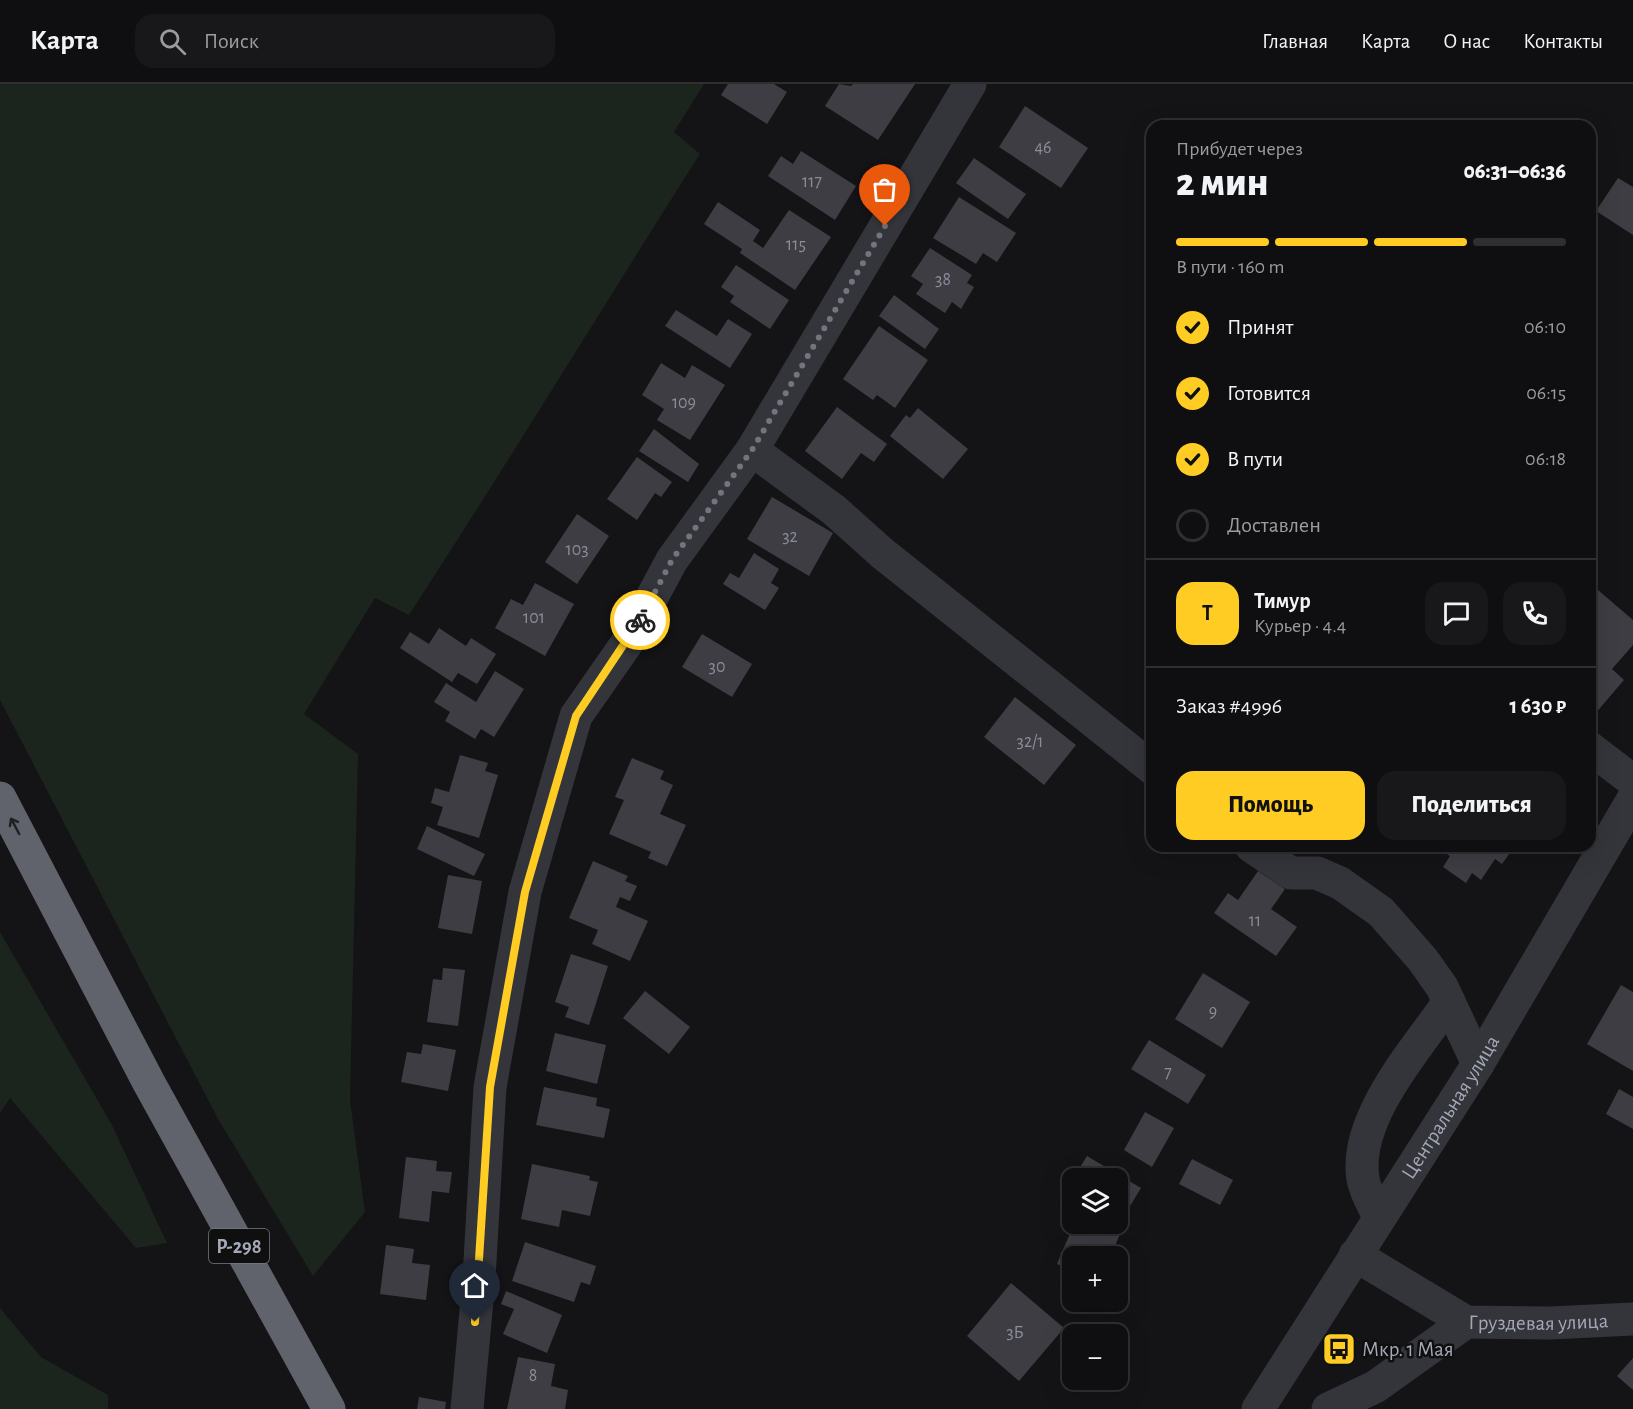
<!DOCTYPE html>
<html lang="ru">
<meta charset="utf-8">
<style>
body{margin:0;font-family:"Alegreya Sans",sans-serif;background:#181719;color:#f1f3f6;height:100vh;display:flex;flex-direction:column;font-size:22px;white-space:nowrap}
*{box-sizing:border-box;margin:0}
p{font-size:20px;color:#9b9c9f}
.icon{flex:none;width:33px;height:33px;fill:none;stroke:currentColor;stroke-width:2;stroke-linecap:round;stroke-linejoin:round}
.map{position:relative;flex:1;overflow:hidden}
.sheet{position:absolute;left:1146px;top:36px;width:450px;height:732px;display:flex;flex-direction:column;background:#0f0e10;border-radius:18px;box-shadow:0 6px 24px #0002,0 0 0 2px #2f2e30}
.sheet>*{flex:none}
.tools{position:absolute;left:1062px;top:1084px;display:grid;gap:12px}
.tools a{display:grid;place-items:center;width:66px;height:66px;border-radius:12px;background:#0f0e10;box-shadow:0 6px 24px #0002,0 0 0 2px #2f2e30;font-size:30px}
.pin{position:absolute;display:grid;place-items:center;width:51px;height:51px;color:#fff;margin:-62px -26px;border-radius:50% 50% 50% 0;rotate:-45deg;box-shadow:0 0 6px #0007}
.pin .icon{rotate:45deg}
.courier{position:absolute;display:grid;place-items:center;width:60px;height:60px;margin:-30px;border:4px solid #fecc23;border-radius:50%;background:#fff;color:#222;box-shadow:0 2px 8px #0007}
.head em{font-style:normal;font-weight:800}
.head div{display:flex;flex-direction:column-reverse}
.head{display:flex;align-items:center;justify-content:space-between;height:102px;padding:0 30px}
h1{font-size:39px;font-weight:800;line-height:45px}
.bar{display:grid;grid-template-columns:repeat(4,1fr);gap:9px 6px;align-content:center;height:72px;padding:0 30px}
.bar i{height:8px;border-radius:4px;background:#2f2e30}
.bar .active{background:#fecc23}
.bar p{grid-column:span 4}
.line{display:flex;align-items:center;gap:15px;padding:0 30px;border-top:2px solid #2f2e30}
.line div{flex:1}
.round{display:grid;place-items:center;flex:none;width:63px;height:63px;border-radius:18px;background:#181719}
ol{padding:0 30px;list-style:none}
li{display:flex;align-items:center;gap:18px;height:66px}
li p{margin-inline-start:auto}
li .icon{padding:6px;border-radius:50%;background:#fecc23;color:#111;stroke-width:4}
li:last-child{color:#9b9c9f}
li i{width:33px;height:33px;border:3px solid #2f2e30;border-radius:50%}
.cta{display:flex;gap:12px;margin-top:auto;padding:12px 30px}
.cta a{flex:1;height:69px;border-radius:18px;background:#fecc23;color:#111;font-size:24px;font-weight:800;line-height:69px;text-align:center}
.cta a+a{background:#181719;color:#f1f3f6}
header{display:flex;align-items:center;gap:36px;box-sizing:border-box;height:84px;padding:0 30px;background:#0f0e10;border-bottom:2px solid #2f2e30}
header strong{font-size:28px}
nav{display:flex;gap:33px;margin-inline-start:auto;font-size:21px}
.search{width:420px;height:54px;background:#181719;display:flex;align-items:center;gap:15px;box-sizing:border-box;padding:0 21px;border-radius:18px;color:#9b9c9f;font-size:22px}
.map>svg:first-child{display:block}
</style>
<header>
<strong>Карта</strong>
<div class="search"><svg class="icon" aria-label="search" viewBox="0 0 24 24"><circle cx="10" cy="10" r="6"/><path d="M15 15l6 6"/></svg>Поиск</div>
<nav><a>Главная</a><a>Карта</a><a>О нас</a><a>Контакты</a></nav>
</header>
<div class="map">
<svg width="1633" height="1325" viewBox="0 0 1633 1325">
<rect width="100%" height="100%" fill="#141316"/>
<g fill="#1b241d">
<path d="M0,0H704L674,48L700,70C602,224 508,379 409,531L375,514L304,630L358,670L350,1016L365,1128L313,1192L218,1035L0,616Z"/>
<path d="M0,848L112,1041L167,1159L136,1164L10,1014L0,1029Z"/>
<path d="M0,1224L41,1273L108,1311V1325H0Z"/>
</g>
<g fill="#3e3d43">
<path d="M728,0H774L787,8L767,40L721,11Z"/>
<path d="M839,0L851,2L853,0H915L878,56L825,22Z"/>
<path d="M1025,22L1088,64L1061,104L999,63Z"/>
<path d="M801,67L856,102L835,136L768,92L781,72L793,80Z"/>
<path d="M974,74L1026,110L1008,135L956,99Z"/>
<path d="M1618,94L1633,103V151L1596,127Z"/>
<path d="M959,113L1016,149L997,178L983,169L976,180L933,154Z"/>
<path d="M718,118L760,146L753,157L763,164L789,126L831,153L795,206L740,169L742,165L704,140Z"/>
<path d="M930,164L972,191L967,199L974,203L961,225L952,218L945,229L916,210L923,200L911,192Z"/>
<path d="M736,181L789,216L770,245L730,218L734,212L721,203Z"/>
<path d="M894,211L939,245L925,265L879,232Z"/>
<path d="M676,226L717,252L728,235L752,250L730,284L665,242Z"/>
<path d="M879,242L928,276L895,324L877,311L873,316L843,295Z"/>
<path d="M661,279L685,294L692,281L725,301L690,356L657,336L664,325L642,311Z"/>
<path d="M837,323L887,360L874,378L861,369L842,395L805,367Z"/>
<path d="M918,324L968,365L943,395L890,352L906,331L910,334Z"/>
<path d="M654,345L699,380L688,398L639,367Z"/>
<path d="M637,373L672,398L661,413L655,409L637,436L607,415Z"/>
<path d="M772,413L833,449L809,492L747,455Z"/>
<path d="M577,430L609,452L577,500L545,478Z"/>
<path d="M754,469L779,485L771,499L779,504L765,526L723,500L730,489L739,494Z"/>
<path d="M535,499L574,520L545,572L495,544L511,515L523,521Z"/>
<path d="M1598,506L1633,536V561L1612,585L1624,596L1594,631L1590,628V515Z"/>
<path d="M439,544L466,562L471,554L496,570L477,600L458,589L452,598L400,564L410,548L429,560Z"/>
<path d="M702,550L752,580L732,613L682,583Z"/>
<path d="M495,587L524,605L494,653L481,645L475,655L445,637L450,628L434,618L446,599L476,618Z"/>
<path d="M1015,613L1076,661L1044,701L984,653Z"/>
<path d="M460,671L488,679L485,687L498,691L479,754L437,741L443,723L431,719L435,704L449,708Z"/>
<path d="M632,674L664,687L660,695L673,701L660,730L686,741L667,782L648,774L651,768L609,750L624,716L615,713Z"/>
<path d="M427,742L485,770L474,792L417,765Z"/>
<path d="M1441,762H1515L1502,780L1495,775L1481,796L1472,789L1466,799L1443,783L1450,772L1439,765Z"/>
<path d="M593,777L628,792L625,797L637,802L630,817L620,813L616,823L648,837L630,877L592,860L598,846L569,834Z"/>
<path d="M1258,787L1285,805L1271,825L1297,843L1276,872L1214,829L1228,809L1238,816Z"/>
<path d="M448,791L482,797L472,850L438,844Z"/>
<path d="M571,870L608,882L589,941L565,933L569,923L555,918Z"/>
<path d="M443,884L465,886L458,942L427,938L433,895L442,896Z"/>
<path d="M1203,889L1250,918L1222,964L1175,935Z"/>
<path d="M1621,901L1633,908V987L1587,960Z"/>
<path d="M645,907L690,943L669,970L623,934Z"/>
<path d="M555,949L606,961L597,1000L546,987Z"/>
<path d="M1149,956L1206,991L1188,1020L1131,985Z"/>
<path d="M423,960L456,966L448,1007L401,998L407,968L421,970Z"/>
<path d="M544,1003L597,1014L596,1022L610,1025L604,1054L536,1041Z"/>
<path d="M1619,1005L1633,1013V1045L1606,1030Z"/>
<path d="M1145,1028L1174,1044L1152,1083L1124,1066Z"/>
<path d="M1087,1072L1141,1104L1127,1127L1118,1122V1095H1073Z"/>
<path d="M406,1073L437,1077L436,1087L452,1088L449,1109L432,1107L429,1138L399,1134Z"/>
<path d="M1192,1075L1233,1096L1220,1121L1179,1100Z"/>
<path d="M532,1080L590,1092L589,1096L598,1098L590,1132L562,1126L559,1143L521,1135Z"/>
<path d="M1118,1136L1125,1139L1110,1173H1072V1186L1057,1180L1074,1140H1118Z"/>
<path d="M525,1158L596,1182L590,1201L581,1198L574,1218L512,1197Z"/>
<path d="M386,1161L414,1165L412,1179L430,1181L426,1216L380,1210Z"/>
<path d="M1011,1199L1064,1244L1019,1297L967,1252Z"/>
<path d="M506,1207L562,1231L547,1269L503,1250L514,1225L501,1220Z"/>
<path d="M518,1273L555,1280L551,1302L568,1306L565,1325H507Z"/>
<path d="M1633,1274V1306L1617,1292Z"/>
<path d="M419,1313L446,1318L445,1325H417Z"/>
</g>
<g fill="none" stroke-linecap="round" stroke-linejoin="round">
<g stroke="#34353b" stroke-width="33">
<path d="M752,366L834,426L882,469L1152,684"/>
<path d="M1590,664L1633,697"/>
<path d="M1251,762L1291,789H1317L1340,799L1381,828L1423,876L1442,903L1478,980"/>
<path d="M1379,1133C1374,1122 1365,1108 1363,1095C1353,1035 1417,964 1449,918"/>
<path id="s1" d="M1355,1171L1466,1238L1551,1239L1633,1235"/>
<path d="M467,1325L479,1194L490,1003L525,808L576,632L629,556L672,476L752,366L970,0"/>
<path id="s2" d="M1258,1325L1478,980L1633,715"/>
<path d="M1328,1325L1375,1303L1466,1238"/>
</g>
<path stroke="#60626c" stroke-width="33" d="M0,714L149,999L329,1325"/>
</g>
<defs><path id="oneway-shaft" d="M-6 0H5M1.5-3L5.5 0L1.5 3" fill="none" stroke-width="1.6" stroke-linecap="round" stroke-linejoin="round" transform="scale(1.5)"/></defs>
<use stroke="#1f2022" href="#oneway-shaft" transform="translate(15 742) rotate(-118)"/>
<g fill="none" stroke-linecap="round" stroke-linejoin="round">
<path stroke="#72747f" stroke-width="6" stroke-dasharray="0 10.8" d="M640,536L672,476L752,366L885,142"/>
<path stroke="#fecc23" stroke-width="8" d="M475,1238L490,1003L525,808L576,632L640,536"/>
</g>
<defs>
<g id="bus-square" transform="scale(1.725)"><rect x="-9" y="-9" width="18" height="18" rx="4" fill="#fecc23" stroke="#0f0f10"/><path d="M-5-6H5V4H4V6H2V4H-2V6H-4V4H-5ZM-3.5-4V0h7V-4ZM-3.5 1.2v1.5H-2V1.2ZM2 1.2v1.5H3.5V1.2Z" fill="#111"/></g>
</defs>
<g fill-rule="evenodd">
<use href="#bus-square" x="1339" y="1265"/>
</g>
<g text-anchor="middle" stroke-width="5" stroke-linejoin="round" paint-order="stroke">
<g font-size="18" fill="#8a8d9a">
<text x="1043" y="69">46</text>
<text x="812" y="103">117</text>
<text x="796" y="166">115</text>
<text x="943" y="201">38</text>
<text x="684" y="324">109</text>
<text x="790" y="458">32</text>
<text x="577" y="471">103</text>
<text x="534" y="539">101</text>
<text x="717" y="588">30</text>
<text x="1030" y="663">32/1</text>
<text x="1255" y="842">11</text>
<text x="1213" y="933">9</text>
<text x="1168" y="994">7</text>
<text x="1015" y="1254">3Б</text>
<text x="533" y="1297">8</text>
</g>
<rect fill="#0f0f10" stroke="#777a85" stroke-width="1.5" x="209" y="1145" width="60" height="34" rx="4.5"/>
<g font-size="20" font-weight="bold" fill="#a4a8b7">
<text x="239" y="1169">Р-298</text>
</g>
<g font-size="21" fill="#a4a8b7" stroke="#0f0f10">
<text dy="7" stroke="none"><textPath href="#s2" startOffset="358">Центральная улица</textPath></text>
<text dy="7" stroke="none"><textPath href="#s1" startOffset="202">Груздевая улица</textPath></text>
</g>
<g font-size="21" fill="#a4a8b7" stroke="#0f0f10" text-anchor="start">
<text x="1362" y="1272">Мкр. 1 Мая</text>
</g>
</g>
</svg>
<div class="tools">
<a><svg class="icon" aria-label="layers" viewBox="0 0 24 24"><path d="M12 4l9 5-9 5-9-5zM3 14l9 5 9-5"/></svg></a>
<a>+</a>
<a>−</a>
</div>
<div class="pin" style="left:885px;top:142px;background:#ea580c"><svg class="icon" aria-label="bag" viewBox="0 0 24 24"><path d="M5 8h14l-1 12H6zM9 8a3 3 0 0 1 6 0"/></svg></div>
<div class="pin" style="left:475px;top:1238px;background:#1f2937"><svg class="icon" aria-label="home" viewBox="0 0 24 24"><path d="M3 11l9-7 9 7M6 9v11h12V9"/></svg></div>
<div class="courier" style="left:640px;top:536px"><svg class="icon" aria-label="bike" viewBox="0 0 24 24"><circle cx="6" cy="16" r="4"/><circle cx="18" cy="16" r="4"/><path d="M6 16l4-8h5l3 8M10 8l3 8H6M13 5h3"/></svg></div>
<section class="sheet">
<div class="head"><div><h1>2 мин</h1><p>Прибудет через</p></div><em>06:31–06:36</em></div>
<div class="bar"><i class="active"></i><i class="active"></i><i class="active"></i><i></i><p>В пути · 160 m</p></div>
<ol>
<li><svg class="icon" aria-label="check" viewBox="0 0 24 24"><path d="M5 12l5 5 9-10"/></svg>Принят<p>06:10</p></li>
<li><svg class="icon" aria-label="check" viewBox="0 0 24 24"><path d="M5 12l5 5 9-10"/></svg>Готовится<p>06:15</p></li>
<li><svg class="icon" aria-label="check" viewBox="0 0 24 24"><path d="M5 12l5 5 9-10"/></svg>В пути<p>06:18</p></li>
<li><i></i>Доставлен</li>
</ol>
<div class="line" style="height:108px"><b class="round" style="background:#fecc23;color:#111">Т</b><div><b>Тимур</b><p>Курьер · 4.4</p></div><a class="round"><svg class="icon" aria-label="chat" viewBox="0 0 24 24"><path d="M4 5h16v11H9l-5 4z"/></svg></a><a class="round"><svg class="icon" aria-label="phone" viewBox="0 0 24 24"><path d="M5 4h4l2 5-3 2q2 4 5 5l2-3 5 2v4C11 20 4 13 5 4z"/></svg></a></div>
<div class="line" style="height:78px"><div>Заказ #4996</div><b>1 630 ₽</b></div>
<div class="cta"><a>Помощь</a><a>Поделиться</a></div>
</section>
</div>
